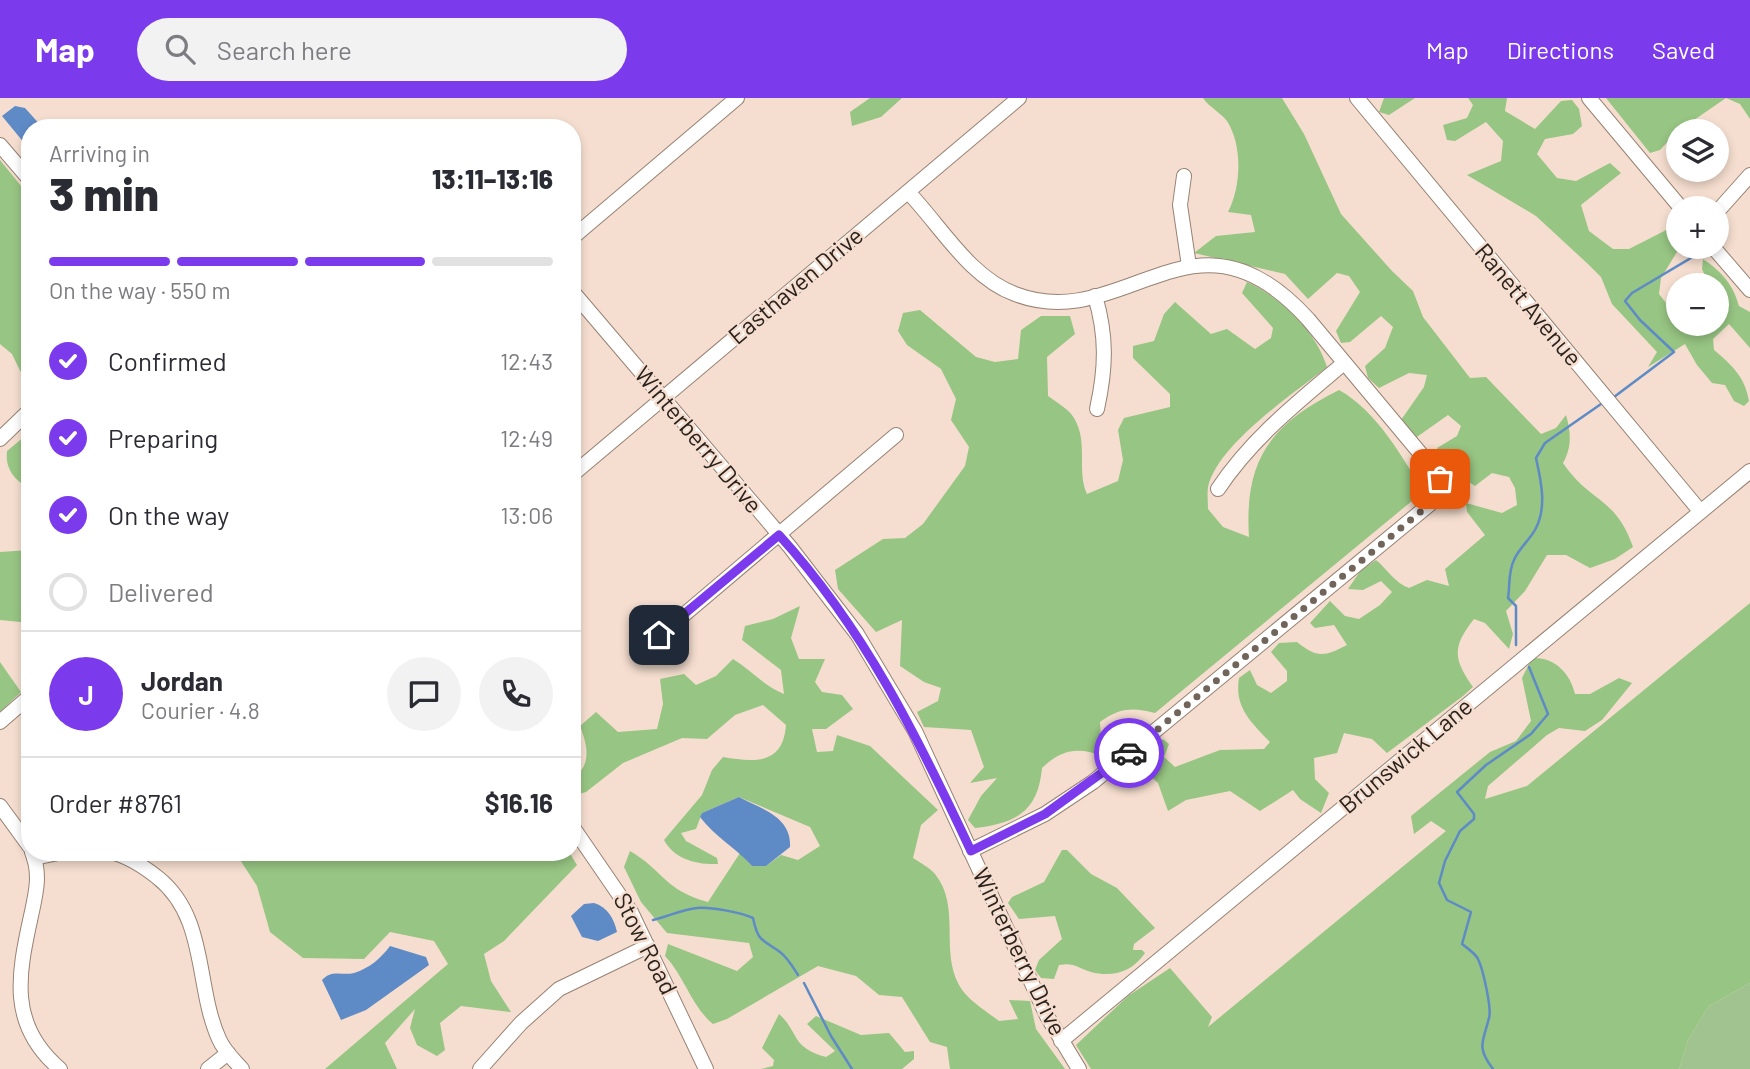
<!DOCTYPE html>
<meta charset="utf-8">
<style>
body{margin:0;font-family:Barlow,sans-serif;background:#f2f2f3;color:#2b2b33;height:100vh;display:flex;flex-direction:column;font-size:26px;white-space:nowrap}
*{box-sizing:border-box;margin:0}
p{font-size:23px;color:#7c7c81}
.icon{flex:none;width:38px;height:38px;fill:none;stroke:currentColor;stroke-width:2;stroke-linecap:round;stroke-linejoin:round}
.map{position:relative;flex:1;overflow:hidden}
.drawer{position:absolute;left:21px;top:21px;width:560px;height:742px;display:flex;flex-direction:column;background:#fff;border-radius:28px;box-shadow:0 4px 10px #0003}
.drawer>*{flex:none}
.controls{position:absolute;left:1666px;top:21px;display:grid;gap:14px}
.controls a{display:grid;place-items:center;width:63px;height:63px;border-radius:50%;background:#fff;box-shadow:0 4px 10px #0003;font-size:35px}
.pin{position:absolute;display:grid;place-items:center;width:60px;height:60px;color:#fff;margin:-30px;border-radius:14px;box-shadow:0 4px 10px #0006}
.courier{position:absolute;display:grid;place-items:center;width:70px;height:70px;margin:-35px;border:5px solid #7c3aed;border-radius:50%;background:#fff;color:#222;box-shadow:0 2px 9px #0007}
.summary em{font-style:normal;font-weight:800}
.summary div{display:flex;flex-direction:column-reverse}
.summary{display:flex;align-items:center;justify-content:space-between;height:119px;padding:0 28px}
h1{font-size:46px;font-weight:800;line-height:52px}
.bar{display:grid;grid-template-columns:repeat(4,1fr);gap:10px 7px;align-content:center;height:84px;padding:0 28px}
.bar i{height:9px;border-radius:5px;background:#e1e1e2}
.bar .current{background:#7c3aed}
.bar p{grid-column:span 4}
.line{display:flex;align-items:center;gap:18px;padding:0 28px;border-top:2px solid #e1e1e2}
.line div{flex:1}
.round{display:grid;place-items:center;flex:none;width:74px;height:74px;border-radius:37px;background:#f2f2f3}
ol{padding:0 28px;list-style:none}
li{display:flex;align-items:center;gap:21px;height:77px}
li p{margin-inline-start:auto}
li .icon{padding:7px;border-radius:50%;background:#7c3aed;color:#fff;stroke-width:4}
li:last-child{color:#7c7c81}
li i{width:38px;height:38px;border:4px solid #e1e1e2;border-radius:50%}
header{display:flex;align-items:center;gap:42px;box-sizing:border-box;height:98px;padding:0 35px;background:#7c3aed;color:#fff}
header strong{font-size:33px}
nav{display:flex;gap:38px;margin-inline-start:auto;font-size:24px}
.search{width:490px;height:63px;background:#f2f2f3;display:flex;align-items:center;gap:18px;box-sizing:border-box;padding:0 24px;border-radius:38px;color:#7c7c81;font-size:26px}
.map>svg:first-child{display:block}
</style>
<header>
<strong>Map</strong>
<div class="search"><svg class="icon" aria-label="search" viewBox="0 0 24 24"><circle cx="10" cy="10" r="6"/><path d="M15 15l6 6"/></svg>Search here</div>
<nav><a>Map</a><a>Directions</a><a>Saved</a></nav>
</header>
<div class="map">
<svg width="1750" height="971" viewBox="0 0 1750 971">
<rect width="100%" height="100%" fill="#f5decf"/>
<path fill="#a0c390" d="M1750,885V971H1679L1688,942L1709,908Z"/>
<g fill="#97c583">
<path d="M870,0H902L881,19L852,28L850,14Z"/>
<path d="M1203,0H1282L1304,36L1341,116L1392,173L1413,193L1423,219L1470,280L1486,279L1541,336L1556,330L1566,317C1571,334 1572,349 1563,365C1589,404 1616,399 1633,449L1615,461L1590,470L1566,457H1547L1525,493L1506,513L1513,536L1509,551L1485,525L1474,521C1452,549 1453,560 1473,589L1463,598L1387,655L1372,641L1344,635L1337,655L1314,660L1315,681L1329,695L1321,715L1300,701L1293,692L1260,713L1230,693L1186,702L1168,713L1158,685L1147,675L1152,655L1163,641L1169,646L1164,659L1175,669L1220,652L1264,651L1270,644C1251,624 1234,609 1239,580L1250,572L1257,587L1271,595L1287,583V573L1271,554L1279,545L1297,544C1317,560 1324,559 1347,547L1334,527L1315,530L1310,525L1330,503L1345,518L1359,521L1380,507L1392,494L1381,483L1363,492L1348,491L1361,472L1376,462C1388,472 1395,485 1409,490L1427,482L1449,488L1445,471L1485,437L1467,414L1466,405L1502,415L1517,407L1515,390L1509,379L1492,375L1475,388L1443,367L1437,350L1457,338L1461,328L1448,317L1414,341L1401,322L1424,289L1427,277L1409,275L1379,290L1368,280L1365,268L1385,250L1393,229L1381,218L1350,244L1341,245L1336,233L1360,194L1349,178L1337,175L1308,201L1285,176L1194,155L1216,138L1255,134L1251,117L1228,114C1241,89 1243,48 1227,23C1220,14 1209,9 1203,0Z"/>
<path d="M1384,0H1415L1389,17L1379,14Z"/>
<path d="M1468,0H1507L1505,13L1535,31L1561,3L1572,2L1579,11L1582,28L1573,36L1545,41L1537,56L1557,80L1576,83L1610,65L1621,75L1581,107L1589,133L1613,151H1629L1678,126L1680,149L1661,180L1659,196L1678,220V226H1717V187H1709L1702,171L1703,161C1722,174 1733,186 1739,208L1750,214V250L1729,226L1713,241L1714,252C1732,267 1745,279 1749,303L1744,308L1734,303L1725,287L1712,285L1697,267L1685,246L1648,269L1657,254L1612,206L1601,179L1589,167L1536,118L1467,77L1501,63L1503,43L1486,24L1455,43L1447,42L1443,27L1467,20L1473,7Z"/>
<path d="M1606,0H1750V21L1740,6L1726,0L1678,33L1660,52L1650,55Z"/>
<path d="M0,62L30,99L27,287L12,256L0,246Z"/>
<path d="M1247,184C1281,199 1316,233 1327,269C1293,296 1218,346 1208,389C1207,396 1208,404 1208,411L1223,429L1249,439C1244,361 1271,326 1339,292C1378,314 1400,357 1424,393L1155,615C1132,609 1119,610 1100,624L1102,658C1078,649 1062,651 1042,670C1038,713 1017,725 975,730L968,722L981,698L997,680L970,685L984,669L971,632L924,629L917,614L938,603L941,590L924,584L900,568L902,522L876,534L838,491L835,472L883,441L905,440L923,426L965,368L969,349L951,322L956,301L941,271L907,247L898,233L903,215L920,212L976,259L995,264L1018,261L1021,232L1041,218H1070L1075,236L1047,259L1048,298C1056,304 1069,311 1074,320C1089,345 1076,371 1087,396L1118,383L1123,362L1118,332L1124,320L1170,309V296L1133,260V248L1154,243L1164,216L1175,204L1211,236L1227,231L1255,251L1271,240L1273,230L1242,195Z"/>
<path d="M30,334V391C14,382 5,371 7,353Z"/>
<path d="M30,452V525L0,522V454Z"/>
<path d="M1750,505V885L1709,908L1688,942L1679,971H1091L1076,947L1128,898L1170,870L1212,919L1208,929L1446,733L1431,723L1414,736L1411,718L1490,654L1516,643L1531,623L1522,580L1532,560C1555,559 1570,575 1575,596H1590L1619,580L1632,585L1602,622L1585,633L1559,630L1547,637L1488,688L1485,701L1527,688Z"/>
<path d="M800,508L791,540L799,561H825L815,584L822,594L842,597L853,611L826,631H812L817,654L833,653L837,637L870,648L938,712L921,727L913,760C919,764 930,770 935,776C961,808 940,852 959,887C967,902 986,913 999,923L1018,921L1009,902L1030,903L1036,931L1065,971H950L947,949L930,944L902,899L879,897L856,878L818,868L727,921L713,926C691,908 685,879 665,858L668,846L737,873L753,859L749,845L667,835L641,804L624,769L630,753C664,773 664,792 708,804L740,755L752,768H766L781,757L798,762L820,748L810,729L739,699L702,715L696,731L681,735L686,743L717,760L718,766C697,767 674,761 664,742L702,697L712,672L723,659C753,664 783,668 786,627L763,607L735,617L707,641L682,640L623,665L586,694L572,698V680C593,668 587,646 580,628L596,614L618,634L657,631L663,606L660,581L684,576L696,587L716,578L733,561C751,572 764,588 784,596L781,572L742,542L745,528L773,521Z"/>
<path d="M0,564L21,594L0,614Z"/>
<path d="M1062,752H1067L1091,776L1117,790L1155,830L1134,846L1133,852H1142L1145,855C1133,873 1114,880 1091,874C1078,870 1074,864 1059,867L1054,881L1041,880L1035,872L1039,862L1062,841L1055,818L1019,821L1008,805L1012,799L1044,784Z"/>
<path d="M235,754H569L577,767L504,843L484,856L491,883L511,914L461,908L440,925L445,952L437,958L417,947L410,930L415,911L385,945L397,971H325L448,866L434,843L390,834L364,861L303,860L270,834L257,788Z"/>
<path d="M779,916C800,935 790,949 826,959L835,953L807,926L816,918L861,937L889,935L905,954L914,953V961L902,971H761L773,968L774,962L762,950Z"/>
</g>
<g fill="#5e8ac6">
<path d="M15,8L25,10L43,30H30V52L2,18Z"/>
<path d="M739,699C759,710 792,718 790,749L766,768H752C736,750 715,739 700,719L702,715Z"/>
<path d="M594,805C607,809 614,820 617,834L598,843L582,839L571,818L584,806Z"/>
<path d="M390,848L426,859L429,867L366,912L341,922L322,882C332,871 342,878 354,875C370,870 381,860 390,848Z"/>
</g>
<g fill="none" stroke-linecap="round" stroke-linejoin="round">
<g stroke="#5e8ac6" stroke-width="2.5">
<path d="M1614,299L1674,254L1640,222L1625,203L1632,195L1701,154"/>
<path d="M1516,547V508L1508,500C1510,488 1508,474 1514,462C1519,450 1530,442 1536,430C1547,408 1541,383 1536,360L1545,345L1601,306"/>
<path d="M653,822C667,819 683,811 697,810C711,809 740,814 753,820C758,844 762,841 780,854C787,859 793,869 798,877"/>
<path d="M804,885L831,938L852,971"/>
<path d="M1493,971C1476,949 1483,944 1489,920C1492,911 1483,871 1478,861C1475,855 1467,850 1462,846L1471,814L1447,802L1439,785L1445,763L1460,733L1474,721V716L1457,694L1486,667L1531,636L1548,616L1529,569"/>
</g>
<g stroke="#978274" stroke-width="16">
<g id="minor">
<path d="M1357,0L1700,413"/>
<path d="M1589,0L1681,110"/>
<path d="M0,47L30,82"/>
<path d="M1184,78L1180,107L1189,168"/>
<path d="M908,94C941,128 969,179 1015,196C1125,238 1193,94 1308,221L1435,373L1441,389L1430,406L1093,684L1045,716L970,753"/>
<path d="M1717,114L1750,77"/>
<path d="M572,140L737,0"/>
<path d="M1713,149L1750,192"/>
<path d="M572,193L790,449L857,536L915,633L1047,918L1079,971"/>
<path d="M1095,198C1107,238 1106,270 1097,311"/>
<path d="M0,341L30,312"/>
<path d="M572,377L1019,0"/>
<path d="M1218,391C1252,340 1298,304 1344,265"/>
<path d="M640,554L896,337"/>
<path d="M0,624L30,598"/>
<path d="M0,708L30,749"/>
<path d="M572,728L631,814L706,971"/>
<path d="M32,754C41,776 36,795 31,818C18,877 8,927 60,971"/>
<path d="M110,754C128,758 143,768 157,779C208,819 195,888 219,941C224,953 234,962 242,971"/>
<path d="M34,760L63,754"/>
<path d="M1061,943L1750,373"/>
<path d="M208,971L228,955"/>
<path d="M480,971L521,925L559,891L648,848"/>
</g>
</g>
<use href="#minor" stroke="#fff" stroke-width="14"/>
</g>
<g fill="none" stroke-linecap="round" stroke-linejoin="round">
<path stroke="#71645b" stroke-width="7" stroke-dasharray="0 12.6" d="M1129,655L1430,406L1441,389L1440,381"/>
<path stroke="#7c3aed" stroke-width="9" d="M659,537L779,437C864,530 918,640 971,753L1045,716L1129,655"/>
</g>
<g text-anchor="middle" stroke-width="5" stroke-linejoin="round" paint-order="stroke">
<g font-size="24" fill="#2a221c" stroke="#f5decf">
<text transform="translate(796 188) rotate(-40)" y="8">Easthaven Drive</text>
<text transform="translate(1528 207) rotate(50)" y="8">Ranett Avenue</text>
<text transform="translate(698 342) rotate(50)" y="8">Winterberry Drive</text>
<text transform="translate(1406 658) rotate(-40)" y="8">Brunswick Lane</text>
<text transform="translate(645 846) rotate(63)" y="8">Stow Road</text>
<text transform="translate(1019 854) rotate(64)" y="8">Winterberry Drive</text>
</g>
</g>
</svg>
<div class="controls">
<a><svg class="icon" aria-label="layers" viewBox="0 0 24 24"><path d="M12 4l9 5-9 5-9-5zM3 14l9 5 9-5"/></svg></a>
<a>+</a>
<a>−</a>
</div>
<div class="pin" style="left:1440px;top:381px;background:#ea580c"><svg class="icon" aria-label="bag" viewBox="0 0 24 24"><path d="M5 8h14l-1 12H6zM9 8a3 3 0 0 1 6 0"/></svg></div>
<div class="pin" style="left:659px;top:537px;background:#1f2937"><svg class="icon" aria-label="home" viewBox="0 0 24 24"><path d="M3 11l9-7 9 7M6 9v11h12V9"/></svg></div>
<div class="courier" style="left:1129px;top:655px"><svg class="icon" aria-label="car" viewBox="0 0 24 24"><path d="M5 17H2v-5l4-1 3-4h7l3 4 3 1v5h-3M9 17h6M6 11h13"/><circle cx="7" cy="17" r="2"/><circle cx="17" cy="17" r="2"/></svg></div>
<section class="drawer">
<div class="summary"><div><h1>3 min</h1><p>Arriving in</p></div><em>13:11–13:16</em></div>
<div class="bar"><i class="current"></i><i class="current"></i><i class="current"></i><i></i><p>On the way · 550 m</p></div>
<ol>
<li><svg class="icon" aria-label="check" viewBox="0 0 24 24"><path d="M5 12l5 5 9-10"/></svg>Confirmed<p>12:43</p></li>
<li><svg class="icon" aria-label="check" viewBox="0 0 24 24"><path d="M5 12l5 5 9-10"/></svg>Preparing<p>12:49</p></li>
<li><svg class="icon" aria-label="check" viewBox="0 0 24 24"><path d="M5 12l5 5 9-10"/></svg>On the way<p>13:06</p></li>
<li><i></i>Delivered</li>
</ol>
<div class="line" style="height:126px"><b class="round" style="background:#7c3aed;color:#fff">J</b><div><b>Jordan</b><p>Courier · 4.8</p></div><a class="round"><svg class="icon" aria-label="chat" viewBox="0 0 24 24"><path d="M4 5h16v11H9l-5 4z"/></svg></a><a class="round"><svg class="icon" aria-label="phone" viewBox="0 0 24 24"><path d="M5 4h4l2 5-3 2q2 4 5 5l2-3 5 2v4C11 20 4 13 5 4z"/></svg></a></div>
<div class="line" style="height:91px"><div>Order #8761</div><b>$16.16</b></div>
</section>
</div>
